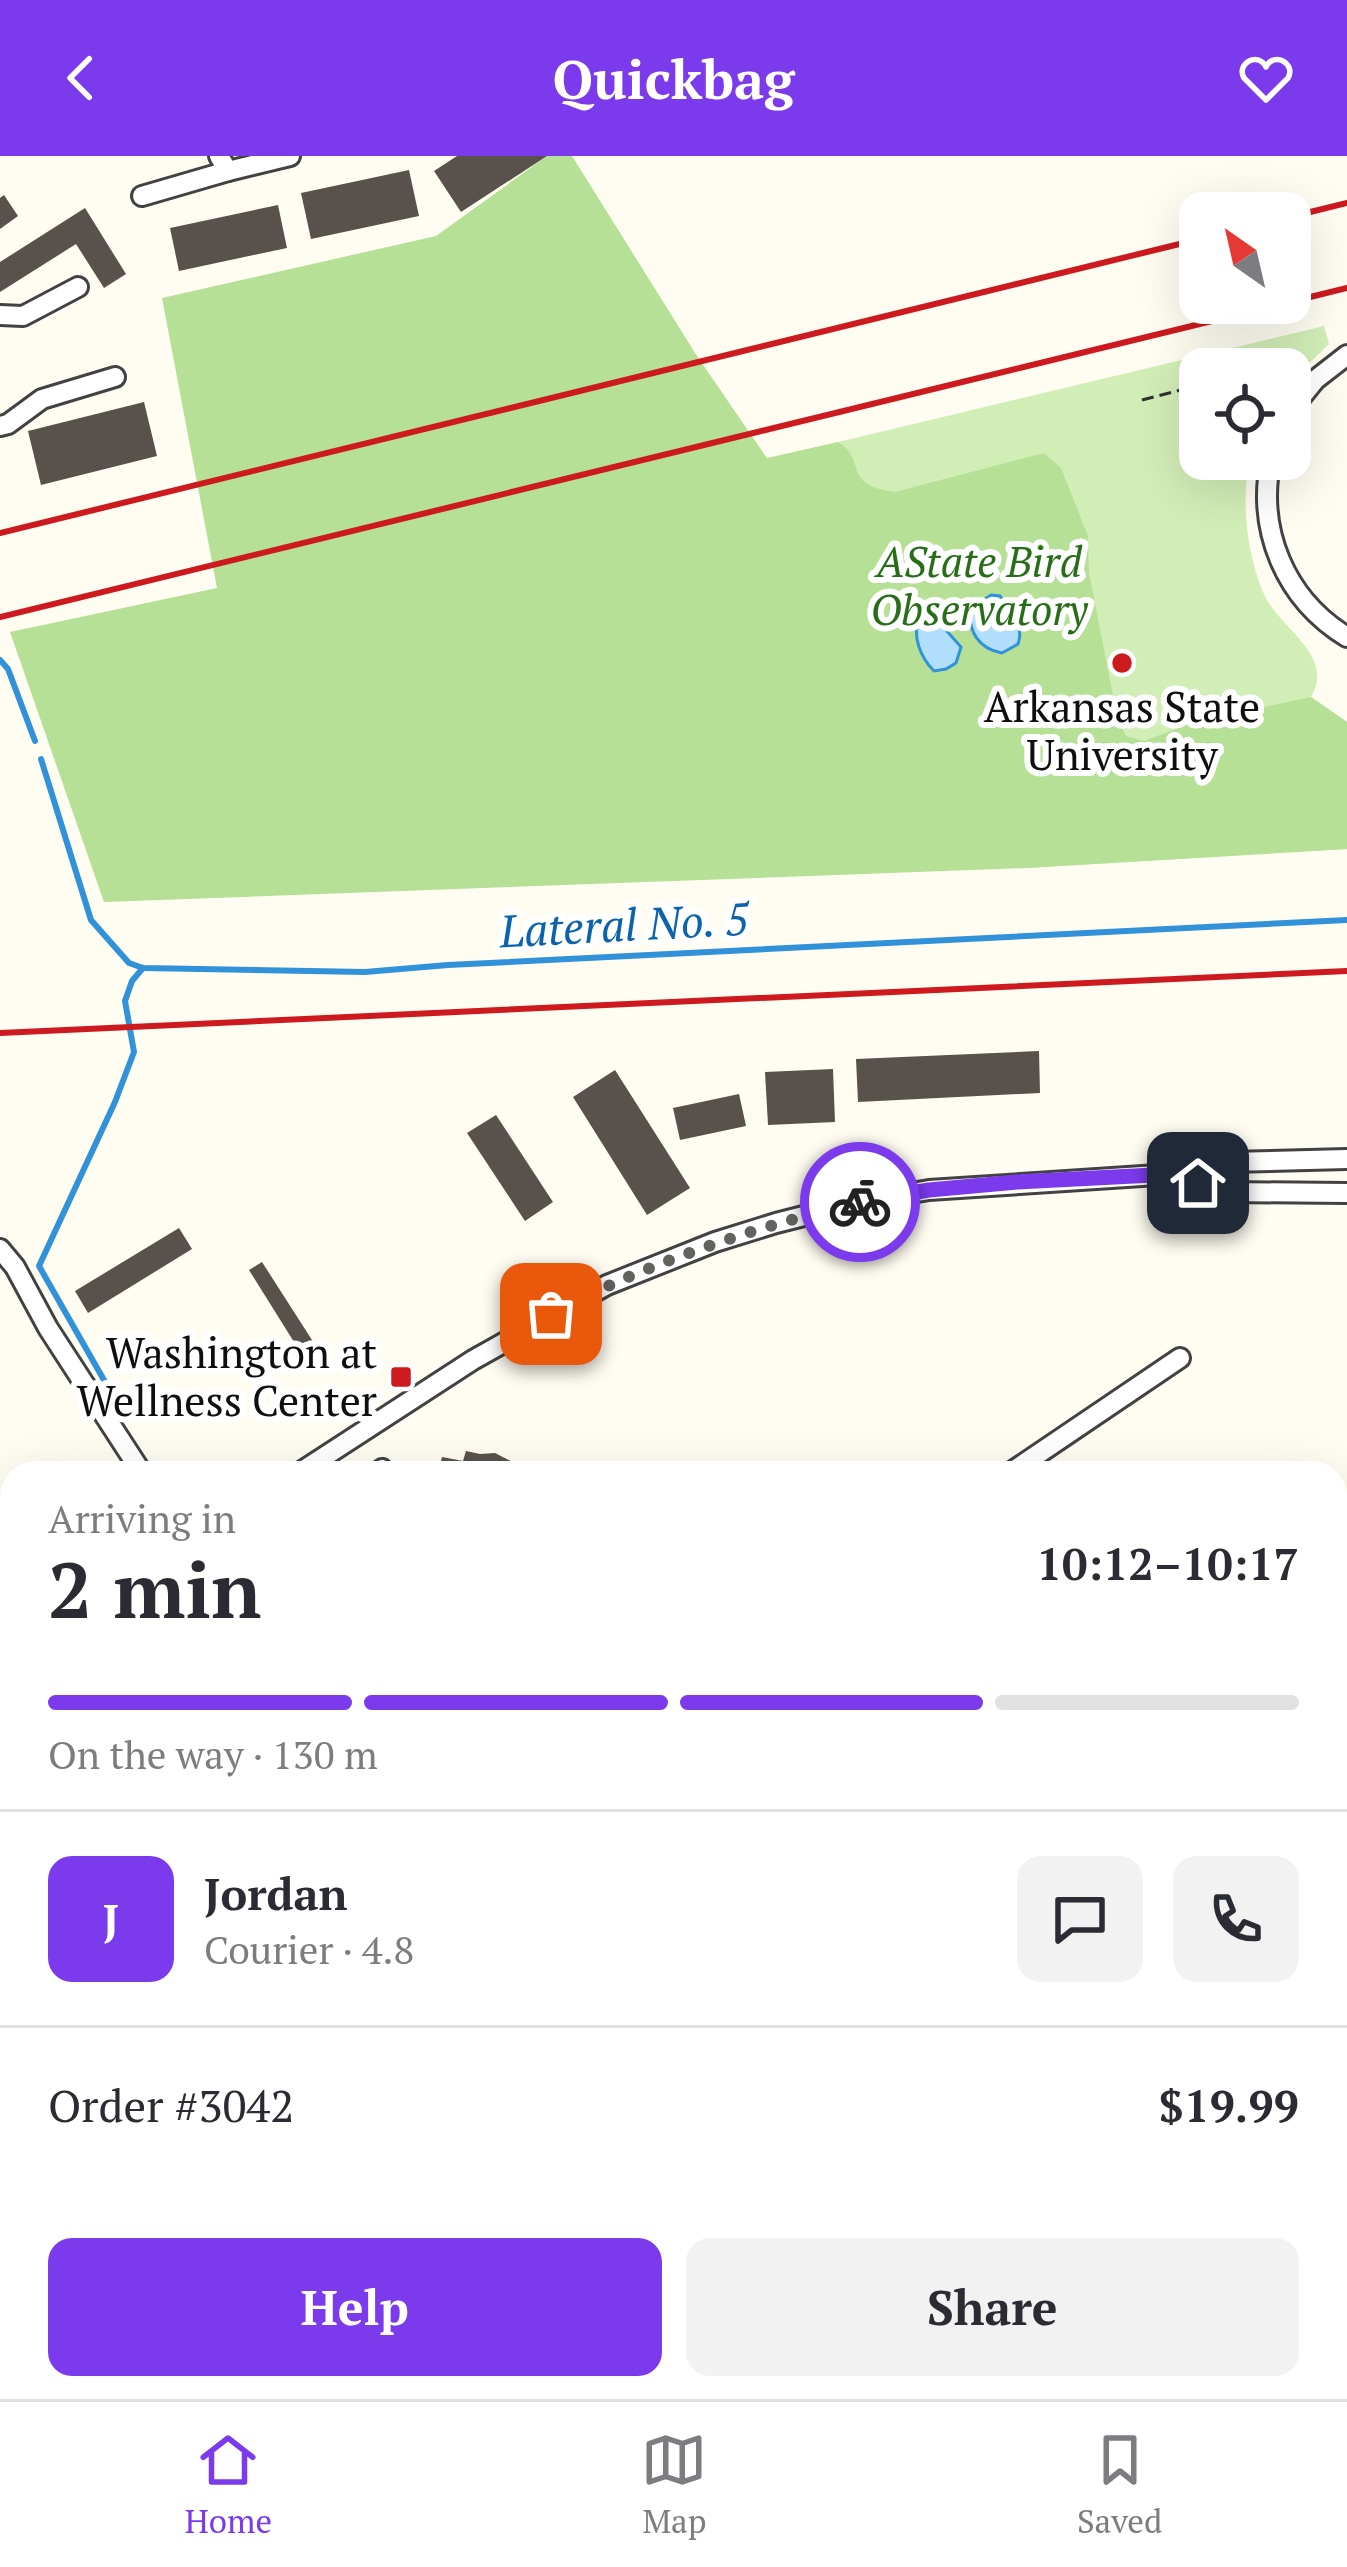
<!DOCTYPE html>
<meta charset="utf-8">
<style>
body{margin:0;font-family:"PT Serif",serif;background:#f2f2f3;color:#2b2b33;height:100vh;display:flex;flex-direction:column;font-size:45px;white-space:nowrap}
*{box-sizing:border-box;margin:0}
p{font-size:39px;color:#7c7c81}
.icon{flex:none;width:66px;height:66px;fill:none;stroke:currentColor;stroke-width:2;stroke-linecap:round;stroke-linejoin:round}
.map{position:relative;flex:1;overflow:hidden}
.sheet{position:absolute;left:0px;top:1305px;width:1347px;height:939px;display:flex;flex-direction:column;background:#fff;border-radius:36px 36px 0 0;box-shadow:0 12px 48px #0002}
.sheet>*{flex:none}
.needle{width:78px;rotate:326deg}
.fabs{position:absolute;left:1179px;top:36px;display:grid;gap:24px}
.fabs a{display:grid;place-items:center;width:132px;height:132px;border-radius:24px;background:#fff;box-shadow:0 12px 48px #0002;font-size:60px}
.pin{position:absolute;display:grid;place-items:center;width:102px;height:102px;color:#fff;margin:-51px;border-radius:24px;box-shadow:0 6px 18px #0006}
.courier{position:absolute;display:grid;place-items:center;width:120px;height:120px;margin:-60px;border:9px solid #7c3aed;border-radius:50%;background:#fff;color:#222;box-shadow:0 3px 15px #0007}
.overview em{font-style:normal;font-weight:800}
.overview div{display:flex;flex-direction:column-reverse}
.overview{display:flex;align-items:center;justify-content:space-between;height:204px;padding:0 48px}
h1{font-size:78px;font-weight:800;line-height:90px}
.bar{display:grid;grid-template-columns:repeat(4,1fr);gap:18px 12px;align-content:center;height:144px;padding:0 48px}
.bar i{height:15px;border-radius:9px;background:#e1e1e2}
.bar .current{background:#7c3aed}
.bar p{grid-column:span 4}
.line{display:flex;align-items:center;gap:30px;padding:0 48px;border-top:3px solid #e1e1e2}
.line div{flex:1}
.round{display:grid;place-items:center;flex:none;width:126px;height:126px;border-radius:24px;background:#f2f2f3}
.primary-button{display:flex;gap:24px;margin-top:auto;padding:24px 48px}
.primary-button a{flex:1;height:138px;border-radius:24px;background:#7c3aed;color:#fff;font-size:48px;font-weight:800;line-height:138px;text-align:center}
.primary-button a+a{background:#f2f2f3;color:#2b2b33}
header{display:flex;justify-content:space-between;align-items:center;height:156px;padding:0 48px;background:#7c3aed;color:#fff;font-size:54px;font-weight:800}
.dock{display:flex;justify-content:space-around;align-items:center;height:168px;border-top:3px solid #e1e1e2;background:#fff;font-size:33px;color:#7c7c81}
.dock a{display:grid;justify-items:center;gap:6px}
.dock .current{color:#7c3aed}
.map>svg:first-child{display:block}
</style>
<header><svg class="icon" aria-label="back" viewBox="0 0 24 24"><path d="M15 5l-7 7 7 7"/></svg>Quickbag<svg class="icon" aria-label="heart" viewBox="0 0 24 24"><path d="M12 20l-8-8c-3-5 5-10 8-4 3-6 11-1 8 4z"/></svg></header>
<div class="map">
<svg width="1347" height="2243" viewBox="0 0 1347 2243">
<rect width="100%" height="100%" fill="#fffdf2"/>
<path fill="#d2eeb7" d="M1324,170L1329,188L1290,226V213H1200V303H1251C1239,342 1248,408 1267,444C1284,474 1335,502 1311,541L1347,566V693L1027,712L767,303Z"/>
<path fill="#b5e095" d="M547,0H572L697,200L767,302L838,286C869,306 840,328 895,336L1044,297L1061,312L1088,380L1089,417L1118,565L1126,580L1144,585L1194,566L1311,541L1347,566V693L1027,712L104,746L10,476L217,432L162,142L436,80Z"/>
<g fill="#b1defb" stroke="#3292d9" stroke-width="3">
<path d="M991,439L1000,440C1010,455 1025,469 1018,488L1002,497C979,493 967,475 971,452Z"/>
<path d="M930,456L961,491L956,507L946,513L934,515C920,501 912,480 919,461Z"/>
</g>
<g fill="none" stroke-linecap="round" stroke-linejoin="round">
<g stroke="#3292d9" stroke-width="6">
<path d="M0,504L8,513L35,585"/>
<path d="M41,603L91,764L129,807L143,812L365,816L448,809L1347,764"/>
<path d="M125,1261L39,1110L115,946L134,896L125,845L132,825L143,812"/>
<path d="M0,1678L12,1670"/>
</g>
</g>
<g fill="#59514b">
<path d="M457,0H547L461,56L434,15Z"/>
<path d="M409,14L419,60L311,83L301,37Z"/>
<path d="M4,39L18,60L0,73V42Z"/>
<path d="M278,49L287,92L179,115L170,72Z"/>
<path d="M85,52L126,118L104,132L76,88L0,136V106Z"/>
<path d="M144,246L157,300L41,329L28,275Z"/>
<path d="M1039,895L1040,937L858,946L856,903Z"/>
<path d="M833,913L835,966L768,969L765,916Z"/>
<path d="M615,914L690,1032L647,1059L573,941Z"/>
<path d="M739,938L746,970L680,984L673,952Z"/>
<path d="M496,959L553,1046L525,1065L467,977Z"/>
<path d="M179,1072L192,1093L88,1157L75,1135Z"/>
<path d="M262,1106L328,1209L314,1218L249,1114Z"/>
<path d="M466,1295L480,1298L495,1297L524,1312L523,1317H438L442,1301L463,1305Z"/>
<path d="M8,2095L12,2101V2232H61L44,2243H0V2100Z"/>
<path d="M62,2232H99L106,2243H69Z"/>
</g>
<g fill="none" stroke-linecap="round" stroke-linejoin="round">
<g stroke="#424242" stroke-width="24">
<g id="minor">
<path d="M219,0L228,15L290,0"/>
<path d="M142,40L228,15"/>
<path d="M0,159L23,160L78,131"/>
<path d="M1290,255L1315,224L1347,199"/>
<path d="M0,270L8,268L42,243L115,221"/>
<path d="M1271,303C1256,374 1285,443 1347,481"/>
<path d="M1173,1018L1224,1036L1347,1037"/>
<path d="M0,1093L15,1111L48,1172L142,1317"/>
<path d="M382,1313L385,1317"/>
<path d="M299,1317L473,1204L607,1129L715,1086L776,1067L859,1046L929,1034L1173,1018L1228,1006L1347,1003"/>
<path d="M1010,1317L1180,1202"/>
<path d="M0,1505L12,1525"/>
<path d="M1335,1543L1347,1535"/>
<path d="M1335,1564L1347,1583"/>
<path d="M0,1957L12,1976"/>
<path d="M0,2003L12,2021"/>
<path d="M0,2059L12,2051"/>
<path d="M211,2232L218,2243"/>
<path d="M1297,2232L1311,2243"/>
<path d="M183,2243L200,2232"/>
<path d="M283,2243L300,2232"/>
<path d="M614,2243L631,2232"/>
</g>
</g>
<g stroke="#313131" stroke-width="3" stroke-dasharray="12 6" stroke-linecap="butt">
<path d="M1142,244L1200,229"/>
<path d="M251,2243L267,2232"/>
</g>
<use href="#minor" stroke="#fff" stroke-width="18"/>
<g stroke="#cc1a1e" stroke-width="6">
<path d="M1290,61L1347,47"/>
<path d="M1290,146L1347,132"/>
<path d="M0,377L1200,83"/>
<path d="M0,461L1286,147"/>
<path d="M0,877L1347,815"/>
</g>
</g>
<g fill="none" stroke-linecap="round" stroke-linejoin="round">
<path stroke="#63625e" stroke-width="12" stroke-dasharray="0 21.6" d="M551,1158C650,1106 752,1072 860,1046"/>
<path stroke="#7c3aed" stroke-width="15" d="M860,1046L929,1034L1017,1026L1173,1018L1198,1027"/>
</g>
<g fill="#cc1a1e" stroke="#fff" stroke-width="4.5">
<circle cx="1122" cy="507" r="12"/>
<rect x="389" y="1209" width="24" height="24" rx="6"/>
</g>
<g text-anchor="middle" stroke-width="12" stroke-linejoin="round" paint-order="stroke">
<g font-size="42" font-style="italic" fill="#286e19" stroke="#fff">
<text x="979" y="421">AState Bird<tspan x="979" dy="48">Observatory</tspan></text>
</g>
<g font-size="42" fill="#0f0f0f" stroke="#fff">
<text x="1122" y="566">Arkansas State<tspan x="1122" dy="48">University</tspan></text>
<text x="377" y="1212" text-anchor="end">Washington at<tspan x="377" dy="48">Wellness Center</tspan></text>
</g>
<g font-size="45" font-style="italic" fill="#0c63ad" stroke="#fff">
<text transform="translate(624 769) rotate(-3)" y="16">Lateral No. 5</text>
</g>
</g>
</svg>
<div class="fabs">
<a><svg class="needle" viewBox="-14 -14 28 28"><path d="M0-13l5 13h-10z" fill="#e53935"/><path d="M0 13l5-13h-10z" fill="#7c7c81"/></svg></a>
<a><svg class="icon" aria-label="locate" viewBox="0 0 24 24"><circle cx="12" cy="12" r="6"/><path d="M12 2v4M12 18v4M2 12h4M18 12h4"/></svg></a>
</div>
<div class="pin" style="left:551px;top:1158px;background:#ea580c"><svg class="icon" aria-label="bag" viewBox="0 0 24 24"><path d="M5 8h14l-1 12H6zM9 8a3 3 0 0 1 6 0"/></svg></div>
<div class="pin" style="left:1198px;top:1027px;background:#1f2937"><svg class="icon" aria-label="home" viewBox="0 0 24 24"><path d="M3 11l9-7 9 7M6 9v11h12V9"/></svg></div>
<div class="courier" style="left:860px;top:1046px"><svg class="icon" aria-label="bike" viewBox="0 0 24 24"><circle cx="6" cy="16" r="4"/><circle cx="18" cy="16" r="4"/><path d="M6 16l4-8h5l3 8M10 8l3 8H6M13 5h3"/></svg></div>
<section class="sheet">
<div class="overview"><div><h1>2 min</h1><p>Arriving in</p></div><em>10:12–10:17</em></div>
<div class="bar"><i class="current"></i><i class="current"></i><i class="current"></i><i></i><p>On the way · 130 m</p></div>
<div class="line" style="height:216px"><b class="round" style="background:#7c3aed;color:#fff">J</b><div><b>Jordan</b><p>Courier · 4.8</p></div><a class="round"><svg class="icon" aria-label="chat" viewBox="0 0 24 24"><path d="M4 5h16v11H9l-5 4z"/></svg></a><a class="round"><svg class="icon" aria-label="phone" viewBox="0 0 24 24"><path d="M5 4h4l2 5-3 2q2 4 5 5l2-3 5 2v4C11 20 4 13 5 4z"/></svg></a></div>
<div class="line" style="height:156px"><div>Order #3042</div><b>$19.99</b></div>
<div class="primary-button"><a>Help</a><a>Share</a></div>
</section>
</div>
<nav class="dock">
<a class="current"><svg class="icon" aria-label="home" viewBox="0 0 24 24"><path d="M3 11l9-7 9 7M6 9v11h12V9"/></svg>Home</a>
<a><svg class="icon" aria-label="map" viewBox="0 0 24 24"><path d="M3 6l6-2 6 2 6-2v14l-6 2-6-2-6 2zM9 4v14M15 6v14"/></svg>Map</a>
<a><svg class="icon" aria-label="saved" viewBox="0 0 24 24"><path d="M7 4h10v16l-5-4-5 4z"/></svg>Saved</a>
</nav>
